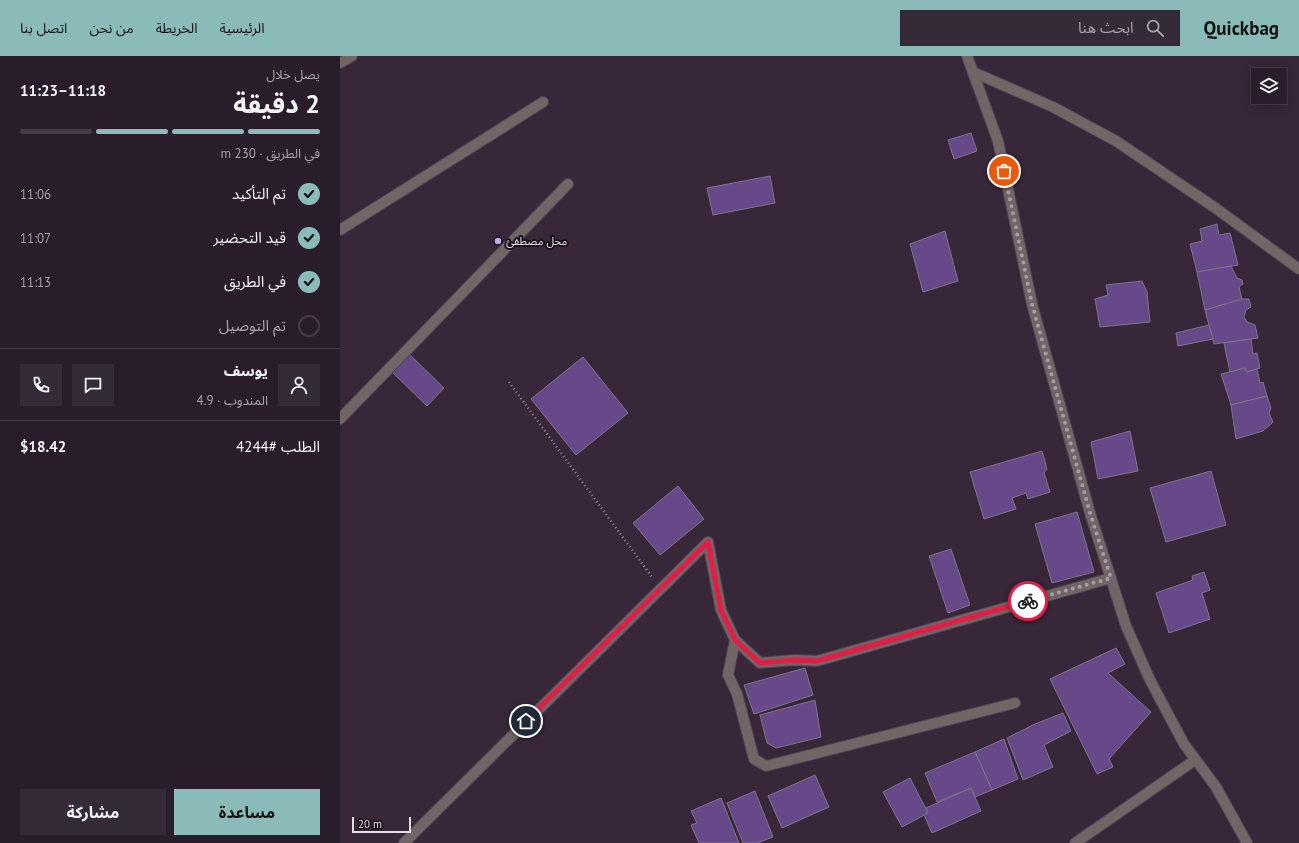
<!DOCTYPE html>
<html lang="ar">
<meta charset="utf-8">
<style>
body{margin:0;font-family:"PT Sans","Noto Sans Arabic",sans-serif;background:#352a37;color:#f1f3f6;direction:rtl;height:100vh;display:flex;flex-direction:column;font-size:15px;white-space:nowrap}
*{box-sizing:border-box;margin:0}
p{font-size:13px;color:#a5a2a9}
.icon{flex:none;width:22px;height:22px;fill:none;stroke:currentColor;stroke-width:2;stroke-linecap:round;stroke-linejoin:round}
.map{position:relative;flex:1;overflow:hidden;direction:ltr}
.details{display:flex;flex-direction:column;background:#291d2b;width:340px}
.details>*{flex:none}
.tools{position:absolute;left:911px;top:12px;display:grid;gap:8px}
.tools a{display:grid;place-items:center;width:36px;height:36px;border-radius:0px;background:#291d2b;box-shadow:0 2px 10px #0003,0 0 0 1px #453b47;font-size:20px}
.scale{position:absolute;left:12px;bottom:10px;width:59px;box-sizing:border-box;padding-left:4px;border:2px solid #e6dbe6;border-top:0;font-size:11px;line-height:14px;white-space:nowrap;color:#e6dbe6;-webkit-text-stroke:3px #1a131b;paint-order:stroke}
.pin{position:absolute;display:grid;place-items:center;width:34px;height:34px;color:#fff;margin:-17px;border:2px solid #fff;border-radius:50%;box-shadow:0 1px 4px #0007}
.courier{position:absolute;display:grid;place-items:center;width:40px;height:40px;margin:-20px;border:3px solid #e11d48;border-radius:50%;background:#fff;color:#222;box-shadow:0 1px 5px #0007}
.headline em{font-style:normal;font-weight:700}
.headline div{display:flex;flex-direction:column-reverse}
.headline{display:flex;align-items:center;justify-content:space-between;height:68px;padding:0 20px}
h1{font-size:26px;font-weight:700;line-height:30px}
.bar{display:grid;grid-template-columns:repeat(4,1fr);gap:6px 4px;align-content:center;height:48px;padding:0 20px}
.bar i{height:5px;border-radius:3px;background:#453b47}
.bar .on{background:#8bbbb9}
.bar p{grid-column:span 4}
.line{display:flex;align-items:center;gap:10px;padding:0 20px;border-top:1px solid #453b47}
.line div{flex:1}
.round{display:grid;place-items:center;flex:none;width:42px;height:42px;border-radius:0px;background:#352a37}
ol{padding:0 20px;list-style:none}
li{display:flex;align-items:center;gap:12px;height:44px}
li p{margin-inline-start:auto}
li .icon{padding:4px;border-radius:50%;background:#8bbbb9;color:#111;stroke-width:4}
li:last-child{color:#a5a2a9}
li i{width:22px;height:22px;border:2px solid #453b47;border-radius:50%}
.action{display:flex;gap:8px;margin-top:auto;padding:8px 20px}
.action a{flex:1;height:46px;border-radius:0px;background:#8bbbb9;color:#111;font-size:16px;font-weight:700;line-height:46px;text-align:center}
.action a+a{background:#352a37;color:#f1f3f6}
header{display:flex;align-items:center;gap:24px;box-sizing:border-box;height:56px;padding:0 20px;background:#8bbbb9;color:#111}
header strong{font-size:19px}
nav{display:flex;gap:22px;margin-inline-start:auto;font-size:14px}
.search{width:280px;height:36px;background:#352a37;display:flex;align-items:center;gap:10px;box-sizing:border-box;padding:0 14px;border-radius:0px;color:#a5a2a9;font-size:15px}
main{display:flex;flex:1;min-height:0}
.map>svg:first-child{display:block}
</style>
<header>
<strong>Quickbag</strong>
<div class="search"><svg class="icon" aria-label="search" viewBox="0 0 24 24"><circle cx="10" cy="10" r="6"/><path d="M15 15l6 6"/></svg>ابحث هنا</div>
<nav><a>الرئيسية</a><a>الخريطة</a><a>من نحن</a><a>اتصل بنا</a></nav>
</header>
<main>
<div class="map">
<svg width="959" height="787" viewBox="0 0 959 787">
<rect width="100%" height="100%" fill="#372739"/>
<g fill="#674889" stroke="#7e748b">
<path d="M631,77L637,95L614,103L608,84Z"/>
<path d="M430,120L435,147L373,159L367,132Z"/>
<path d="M877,168L879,179L890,177L898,209L857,216L850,188L862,185L860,173Z"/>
<path d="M605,175L618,225L583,236L570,188Z"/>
<path d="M891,210L897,222L902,224L903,228L899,231L902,243L865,254L857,216Z"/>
<path d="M802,225L807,236L810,266L760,271L755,243L768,239L766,229Z"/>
<path d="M902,243H909L911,251L906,254L904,261L907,266L915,269L918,282L874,288L865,254Z"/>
<path d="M869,269L873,283L838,290L836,277Z"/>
<path d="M911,283L913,298L917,297L920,312L907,316L905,312L890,316L884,287Z"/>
<path d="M64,293L104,332L87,350L47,311Z"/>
<path d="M243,301L288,357L236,399L191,343Z"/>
<path d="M905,312L907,316L917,313L920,327L923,326L927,340L891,349L881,318Z"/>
<path d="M927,340L931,352L929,357L933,366L923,375L896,383L891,349Z"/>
<path d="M790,375L798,415L758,423L751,386Z"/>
<path d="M702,395L707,413L704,417L710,436L688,443L686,437L672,442L676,453L644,463L630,416Z"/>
<path d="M871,415L886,469L826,486L810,432Z"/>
<path d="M338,430L364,463L320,499L293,467Z"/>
<path d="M737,456L754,516L712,527L695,468Z"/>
<path d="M611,493L630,549L608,557L589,500Z"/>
<path d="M864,516L870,534L862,537L870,563L829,577L816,537L853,524L852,520Z"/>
<path d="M776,592L785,608L768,617L811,656L769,703L773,711L757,718L710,623Z"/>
<path d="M465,612L473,639L414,658L404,629Z"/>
<path d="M475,644L481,681L436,692L427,687L420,659Z"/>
<path d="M723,657L731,675L704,689L713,711L683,724L667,682L695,668Z"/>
<path d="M664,683L678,723L652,734L635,696Z"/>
<path d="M635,696L652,734L635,741L631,732L597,746L585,717Z"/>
<path d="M475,719L489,751L442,772L428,740Z"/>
<path d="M570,722L588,757L562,771L543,736Z"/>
<path d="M631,732L641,755L592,777L584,759L588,757L586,752Z"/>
<path d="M415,735L433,781L417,787H403L387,747Z"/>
<path d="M381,742L399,787H359L351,769L357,767L351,755Z"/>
</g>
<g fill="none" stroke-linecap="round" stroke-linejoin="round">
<g stroke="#534455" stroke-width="12">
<g id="minor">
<path d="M627,0L658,85L692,248L750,457L786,570L810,624L844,688L876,731L907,787"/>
<path d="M0,7L12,0"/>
<path d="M633,16L713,51L776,85L874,151L959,213"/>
<path d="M0,174L203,46"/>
<path d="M0,363L228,128"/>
<path d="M395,584L420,607L455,604L477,605L771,522"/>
<path d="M64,787L368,486L381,554L395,584L388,619L397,638L414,703L426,710L675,647"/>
<path d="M735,787L855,704"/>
</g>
</g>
<path stroke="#958896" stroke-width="2.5" stroke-dasharray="1 3" stroke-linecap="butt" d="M169,326L312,521"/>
<use href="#minor" stroke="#726565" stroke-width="10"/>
</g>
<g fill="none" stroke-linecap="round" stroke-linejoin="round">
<path stroke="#a99ca9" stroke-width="4" stroke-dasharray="0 7.2" d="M664,115L692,248L750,457L771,522L688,545"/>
<path stroke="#e11d48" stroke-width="5" d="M186,665L368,486L381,554L395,584L420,607L455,604L477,605L688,545"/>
</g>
<circle fill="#bcaaf5" stroke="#1a131b" stroke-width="1.5" cx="158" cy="185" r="4"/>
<g text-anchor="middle" stroke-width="4" stroke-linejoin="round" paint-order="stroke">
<g font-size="11" fill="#e6dbe6" stroke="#1a131b" text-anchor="start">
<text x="166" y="189">محل مصطفئ</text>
</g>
</g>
</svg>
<div class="tools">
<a><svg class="icon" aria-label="layers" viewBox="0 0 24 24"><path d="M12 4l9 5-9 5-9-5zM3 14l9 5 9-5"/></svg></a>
</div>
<div class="scale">20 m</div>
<div class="pin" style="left:664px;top:115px;background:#ea580c"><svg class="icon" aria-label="bag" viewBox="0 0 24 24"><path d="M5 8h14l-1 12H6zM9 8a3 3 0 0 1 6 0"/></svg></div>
<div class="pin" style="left:186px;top:665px;background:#1f2937"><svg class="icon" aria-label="home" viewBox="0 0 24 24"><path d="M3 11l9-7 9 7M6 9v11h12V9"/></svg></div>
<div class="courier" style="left:688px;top:545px"><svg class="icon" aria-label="bike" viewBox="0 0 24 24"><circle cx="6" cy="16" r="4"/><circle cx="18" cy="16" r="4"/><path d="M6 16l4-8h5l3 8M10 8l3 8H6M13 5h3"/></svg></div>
</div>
<section class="details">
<div class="headline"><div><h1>2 دقيقة</h1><p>يصل خلال</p></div><em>11:18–11:23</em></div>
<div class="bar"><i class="on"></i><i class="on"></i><i class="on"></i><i></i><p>في الطريق · 230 m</p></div>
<ol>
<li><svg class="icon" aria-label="check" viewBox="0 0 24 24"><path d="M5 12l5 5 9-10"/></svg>تم التأكيد<p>11:06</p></li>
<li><svg class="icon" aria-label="check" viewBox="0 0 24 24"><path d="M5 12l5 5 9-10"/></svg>قيد التحضير<p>11:07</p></li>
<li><svg class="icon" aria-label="check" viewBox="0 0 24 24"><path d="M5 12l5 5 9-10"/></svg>في الطريق<p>11:13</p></li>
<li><i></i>تم التوصيل</li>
</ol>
<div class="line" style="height:72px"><a class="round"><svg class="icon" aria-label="person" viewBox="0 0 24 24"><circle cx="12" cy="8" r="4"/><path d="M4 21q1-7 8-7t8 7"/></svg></a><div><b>يوسف</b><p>المندوب · 4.9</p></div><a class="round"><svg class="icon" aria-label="chat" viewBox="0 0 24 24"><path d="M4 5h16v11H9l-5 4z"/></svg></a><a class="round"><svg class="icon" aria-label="phone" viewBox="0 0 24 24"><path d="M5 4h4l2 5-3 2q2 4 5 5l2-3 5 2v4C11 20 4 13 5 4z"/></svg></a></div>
<div class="line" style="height:52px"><div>الطلب #4244</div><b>$18.42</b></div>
<div class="action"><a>مساعدة</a><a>مشاركة</a></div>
</section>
</main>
